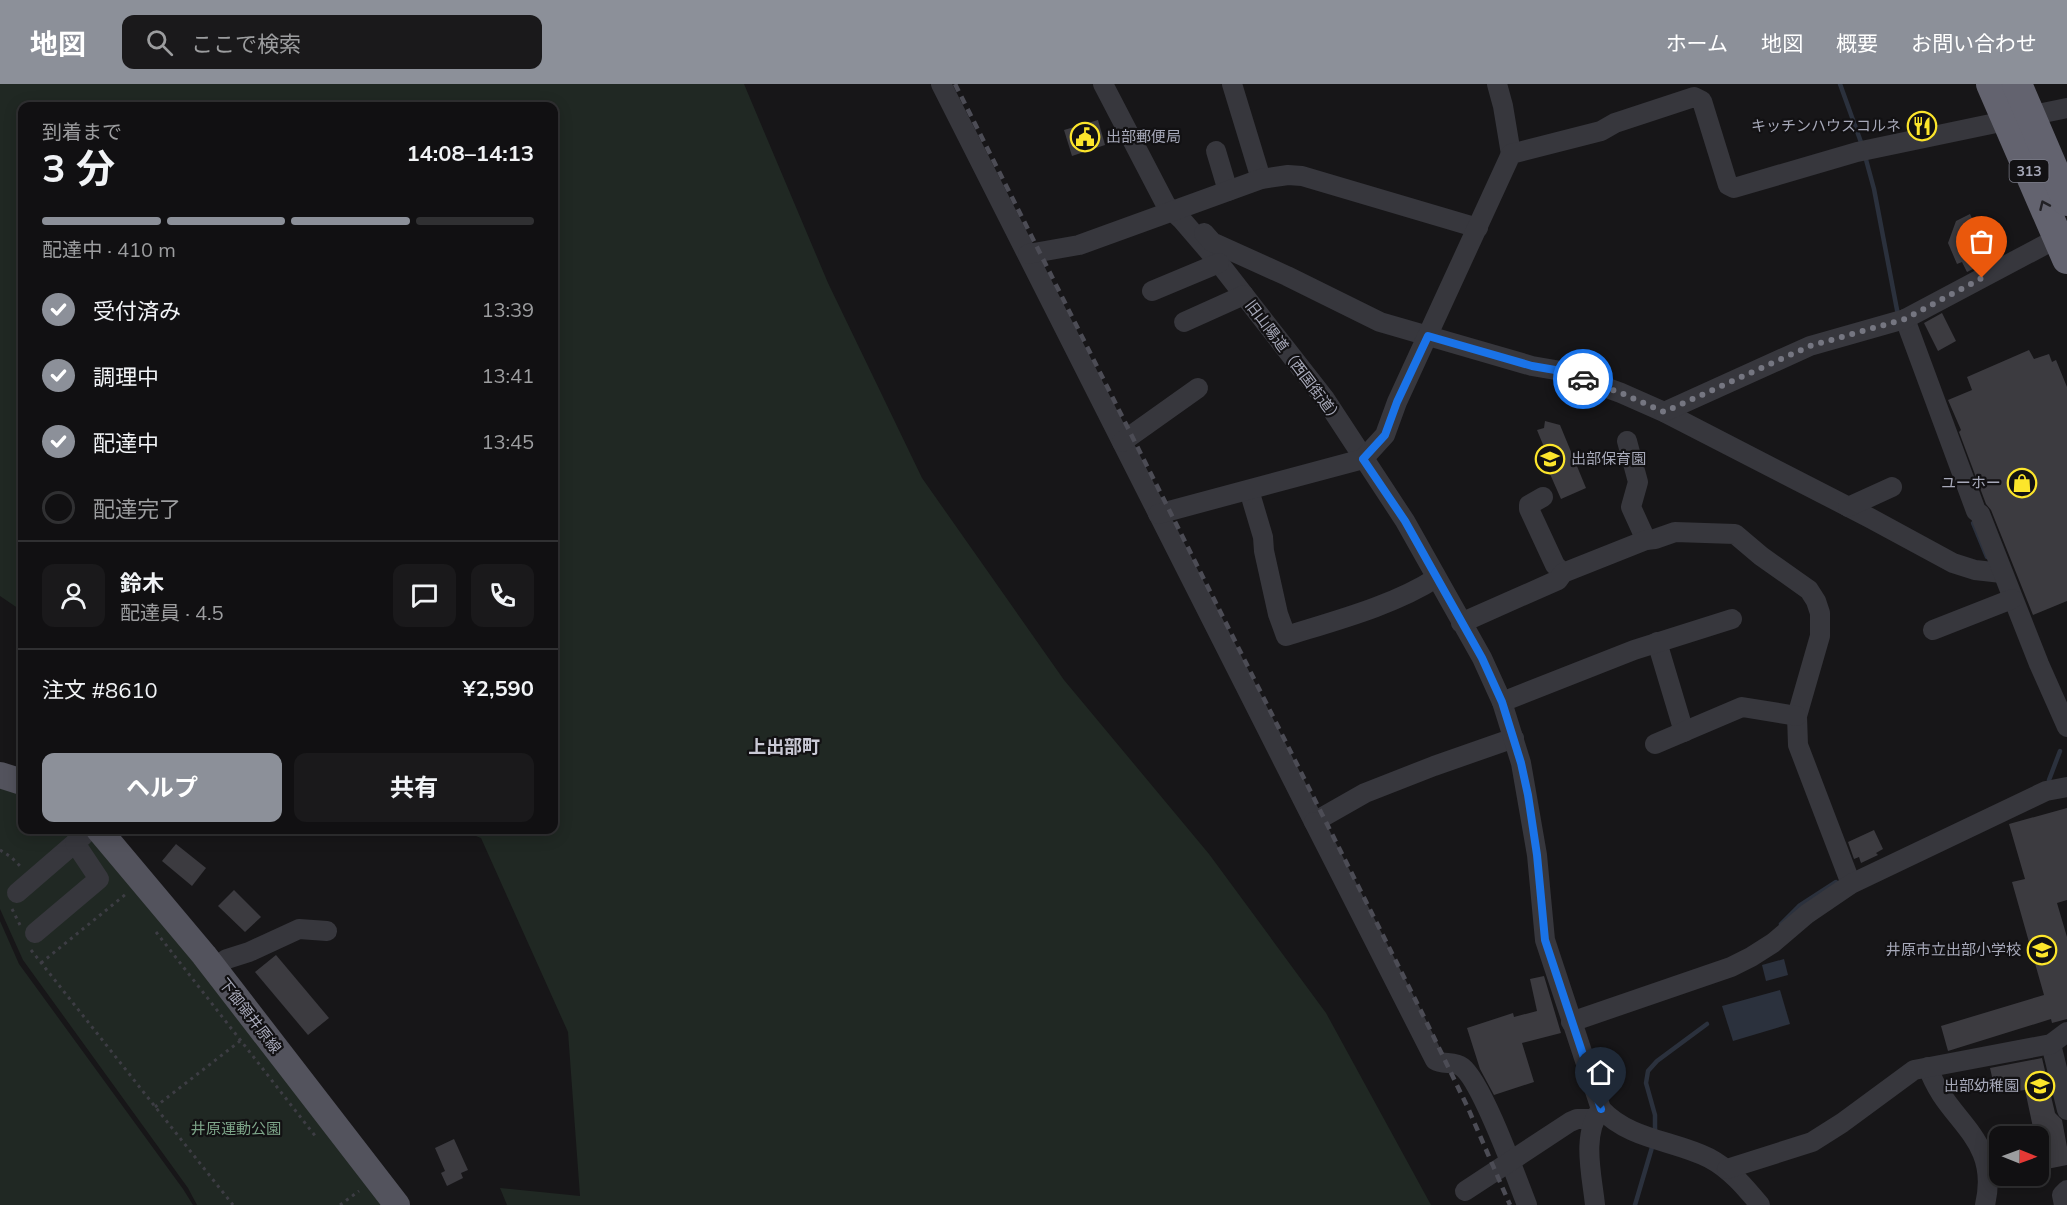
<!DOCTYPE html>
<html lang="ja">
<meta charset="utf-8">
<style>
body{margin:0;font-family:Mulish,"Noto Sans JP",sans-serif;background:#1a191b;color:#f1f3f6;height:100vh;display:flex;flex-direction:column;font-size:22px;white-space:nowrap}
*{box-sizing:border-box;margin:0}
p{font-size:20px;color:#9c9d9f}
.icon{flex:none;width:33px;height:33px;fill:none;stroke:currentColor;stroke-width:2;stroke-linecap:round;stroke-linejoin:round}
.map{position:relative;flex:1;overflow:hidden}
.panel{position:absolute;left:18px;top:18px;width:540px;height:732px;display:flex;flex-direction:column;background:#111012;border-radius:12px;box-shadow:0 3px 15px #0003,0 0 0 2px #303032}
.panel>*{flex:none}
.needle{width:39px;rotate:91deg}
.fabs{position:absolute;left:1989px;top:1042px;display:grid;gap:12px}
.fabs a{display:grid;place-items:center;width:60px;height:60px;border-radius:12px;background:#111012;box-shadow:0 3px 15px #0003,0 0 0 2px #303032;font-size:30px}
.pin{position:absolute;display:grid;place-items:center;width:51px;height:51px;color:#fff;margin:-62px -26px;border-radius:50% 50% 50% 0;rotate:-45deg;box-shadow:0 0 6px #0007}
.pin .icon{rotate:45deg}
.courier{position:absolute;display:grid;place-items:center;width:60px;height:60px;margin:-30px;border:4px solid #1a73e8;border-radius:50%;background:#fff;color:#222;box-shadow:0 2px 8px #0007}
.head em{font-style:normal;font-weight:700}
.head div{display:flex;flex-direction:column-reverse}
.head{display:flex;align-items:center;justify-content:space-between;height:102px;padding:0 24px}
h1{font-size:39px;font-weight:700;line-height:45px}
.bar{display:grid;grid-template-columns:repeat(4,1fr);gap:9px 6px;align-content:center;height:72px;padding:0 24px}
.bar i{height:8px;border-radius:4px;background:#303032}
.bar .on{background:#8c9099}
.bar p{grid-column:span 4}
.line{display:flex;align-items:center;gap:15px;padding:0 24px;border-top:2px solid #303032}
.line div{flex:1}
.round{display:grid;place-items:center;flex:none;width:63px;height:63px;border-radius:12px;background:#1a191b}
ol{padding:0 24px;list-style:none}
li{display:flex;align-items:center;gap:18px;height:66px}
li p{margin-inline-start:auto}
li .icon{padding:6px;border-radius:50%;background:#8c9099;color:#fff;stroke-width:4}
li:last-child{color:#9c9d9f}
li i{width:33px;height:33px;border:3px solid #303032;border-radius:50%}
.button{display:flex;gap:12px;margin-top:auto;padding:12px 24px}
.button a{flex:1;height:69px;border-radius:12px;background:#8c9099;color:#fff;font-size:24px;font-weight:700;line-height:69px;text-align:center}
.button a+a{background:#1a191b;color:#f1f3f6}
header{display:flex;align-items:center;gap:36px;box-sizing:border-box;height:84px;padding:0 30px;background:#8c9099;color:#fff}
header strong{font-size:28px}
nav{display:flex;gap:33px;margin-inline-start:auto;font-size:21px}
.search{width:420px;height:54px;background:#1a191b;display:flex;align-items:center;gap:15px;box-sizing:border-box;padding:0 21px;border-radius:12px;color:#9c9d9f;font-size:22px}
.map>svg:first-child{display:block}
</style>
<header>
<strong>地図</strong>
<div class="search"><svg class="icon" aria-label="search" viewBox="0 0 24 24"><circle cx="10" cy="10" r="6"/><path d="M15 15l6 6"/></svg>ここで検索</div>
<nav><a>ホーム</a><a>地図</a><a>概要</a><a>お問い合わせ</a></nav>
</header>
<div class="map">
<svg width="2067" height="1121" viewBox="0 0 2067 1121">
<rect width="100%" height="100%" fill="#171618"/>
<g fill="#202823">
<path d="M0,0H744L828,199L922,394L1064,596L1209,770L1326,929L1431,1121H507L500,1104L580,1112L568,948L481,754L461,746H554V22H22V527L0,512Z"/>
<path d="M0,698L22,707V746H87L294,1001L385,1121H197L188,1104L23,876L0,825Z"/>
<path d="M0,837L19,880L183,1105L193,1121H0Z"/>
</g>
<g fill="#2b313d">
<path d="M1784,875L1788,891L1766,897L1762,881Z"/>
<path d="M1780,906L1790,940L1733,957L1722,922Z"/>
</g>
<g fill="none" stroke-linecap="round" stroke-linejoin="round">
<g stroke="#2b313d" stroke-width="4.5">
<path d="M1840,0L1862,61"/>
<path d="M1865,72L1874,105L1898,231"/>
<path d="M1973,439L1987,473"/>
<path d="M2049,696L2060,667"/>
<path d="M1781,840L1799,822L1836,798"/>
<path d="M1655,1049V1031L1646,999L1648,987L1657,977L1707,940"/>
<path d="M1635,1121L1653,1060"/>
</g>
</g>
<g fill="#3c3b40">
<path d="M1098,36L1105,61L1072,72L1064,46Z"/>
<path d="M1970,130L1991,176L1967,188L1962,178L1957,180L1948,159L1956,137Z"/>
<path d="M1942,229L1956,257L1938,267L1924,239Z"/>
<path d="M2029,266L2034,275L2049,270L2052,278L2056,276L2067,303V517L2033,531L1991,426L1986,420L1959,348L1961,346L1948,316L1972,306L1967,293Z"/>
<path d="M1545,337L1560,341L1586,404L1561,415L1539,365L1544,363L1537,346L1544,344Z"/>
<path d="M2067,724V816L2057,819L2067,853V935L2052,939L2051,935L1948,967L1941,942L2044,911L2012,798L2025,795L2009,740Z"/>
<path d="M1874,746L1883,765L1876,769L1878,771L1861,779L1859,773L1854,775L1848,758Z"/>
<path d="M176,760L206,784L192,802L162,777Z"/>
<path d="M234,806L261,833L245,848L218,822Z"/>
<path d="M276,871L329,934L308,951L255,888Z"/>
<path d="M1544,892L1561,949L1522,959L1534,998L1494,1011L1480,985L1467,944L1513,929L1514,933L1537,927L1530,895Z"/>
<path d="M2042,974L2055,1029L2062,1036L2067,1063V1081L2042,1086L2038,1068V1053H2035L2025,1006L1996,1010L1990,984Z"/>
<path d="M454,1055L468,1086L461,1089L463,1094L447,1102L441,1089L445,1087L435,1064Z"/>
</g>
<g fill="none" stroke-linecap="round" stroke-linejoin="round">
<g stroke="#3d3d44" stroke-width="3" stroke-dasharray="3 4.5" stroke-linecap="butt">
<path d="M0,766L11,773L20,782"/>
<path d="M12,825L20,841"/>
<path d="M156,848L316,1053"/>
<path d="M31,866L233,1121"/>
<path d="M41,879L126,810"/>
<path d="M155,1023L240,957"/>
<path d="M340,1121L359,1107"/>
</g>
<g stroke="#37373d" stroke-width="20">
<path d="M941,0L1314,738L1365,709L1434,682L1514,654"/>
<path d="M1103,0L1166,121L1182,136L1219,179L1325,315L1405,437L1482,574L1502,618L1521,679L1537,771L1545,856L1601,1025C1630,1056 1673,1056 1709,1074C1730,1085 1745,1103 1760,1121"/>
<path d="M1232,0L1261,95"/>
<path d="M1497,0L1503,22L1511,70"/>
<path d="M1216,67L1228,107"/>
<path d="M1204,149L1212,158L1287,192L1380,238L1532,282L1561,287L1621,309L1664,328L1870,434L1953,479L1975,486L2002,489"/>
<path d="M1028,170L1079,161L1261,95L1288,91L1302,92L1478,144"/>
<path d="M1152,207L1219,179"/>
<path d="M1905,235L1976,427L1980,430L2039,580L2067,643"/>
<path d="M1184,238L1244,211"/>
<path d="M1664,328L1810,262L1905,235L2067,149"/>
<path d="M1627,357L1638,398L1631,423L1646,456"/>
<path d="M1122,358L1198,304"/>
<path d="M1249,406L1263,453L1264,467L1278,530L1286,552C1334,537 1395,521 1436,494"/>
<path d="M1543,413L1529,421V425L1555,481L1563,489"/>
<path d="M1848,423L1892,403"/>
<path d="M1158,430L1363,375L1385,351L1397,318L1511,70L1601,47L1615,39L1694,13L1702,17L1728,101L1734,104L1857,68L2067,24"/>
<path d="M1461,539L1558,496L1563,489L1646,456L1655,455L1675,448L1735,450L1761,472L1809,506L1816,517L1820,529V552L1797,632L1798,661L1851,800"/>
<path d="M1933,546L2012,515"/>
<path d="M1657,558L1684,648"/>
<path d="M1502,618L1634,566L1732,535"/>
<path d="M1655,660L1742,623L1797,632"/>
<path d="M1314,738L1435,976C1443,981 1454,977 1462,983C1482,998 1516,1093 1527,1121"/>
<path d="M17,809L83,752"/>
<path d="M35,849L99,795L75,759"/>
<path d="M213,884L227,875L249,868L299,845L327,847"/>
<path d="M1571,938L1731,883L1751,873L1773,859L1807,830L1851,800L2046,707L2067,703"/>
<path d="M2051,960L2067,1026"/>
<path d="M1928,983C1946,1038 2001,1052 1985,1121"/>
<path d="M1727,1085L1812,1058L1842,1039L1914,986L2051,960L2067,948"/>
<path d="M1465,1107L1570,1038L1577,1035H1594"/>
<path d="M1595,1121C1592,1091 1581,1051 1601,1025"/>
<path d="M2064,1121L2062,1111L2067,1106"/>
</g>
<g stroke="#53535d" stroke-width="26">
<path d="M0,691L22,698"/>
<path d="M99,746L204,871L397,1121"/>
</g>
<g stroke="#63636f" stroke-width="30">
<path d="M1991,0L2067,175"/>
<path d="M2017,0L2067,117"/>
</g>
<path stroke="#4c4c55" stroke-width="4.5" stroke-dasharray="8 6" stroke-linecap="butt" d="M955,0L1425,935L1468,1024L1510,1121"/>
</g>
<defs><path id="oneway-chevron" d="M-2-3.5L2.5 0L-2 3.5" fill="none" stroke-width="1.6" stroke-linecap="round" stroke-linejoin="round" transform="scale(1.5)"/></defs>
<use stroke="#222125" href="#oneway-chevron" transform="translate(2044 121) rotate(-114)"/>
<g fill="none" stroke-linecap="round" stroke-linejoin="round">
<path stroke="#757681" stroke-width="6" stroke-dasharray="0 10.8" d="M1583,295L1621,309L1664,328L1810,262L1905,235L1982,194"/>
<path stroke="#1a73e8" stroke-width="8" d="M1583,295L1561,287L1532,282L1428,252L1397,318L1385,351L1363,375L1405,437L1482,574L1502,618L1521,679L1528,711L1537,771L1545,856L1601,1025"/>
</g>
<defs>
<g id="restaurant-ring" transform="scale(1.5)"><circle r="9.5" fill="#121113" stroke="#fce52b" stroke-width="1.5"/><path d="M-5-6h1v4h1v-4h1v4h1v-4h1v5L-1.5 .5V6h-2V.5L-5-1ZM5-6V6H3V1.5H1.5Q1.5-4 5-6Z" fill="#fce52b"/></g>
<g id="civic-ring" transform="scale(1.5)"><circle r="9.5" fill="#121113" stroke="#fce52b" stroke-width="1.5"/><path d="M-.6-6.5H3V-4.5H.6V-3L4-1V1h2V6H-6V1h2V-1L-.6-3ZM-1.2 2.5V6h2.4V2.5Z" fill="#fce52b"/></g>
<g id="school-ring" transform="scale(1.5)"><circle r="9.5" fill="#121113" stroke="#fce52b" stroke-width="1.5"/><path d="M0-5L7-2L0 1L-7-2ZM-4 1L0 2.5L4 1V4Q0 6-4 4Z" fill="#fce52b"/></g>
<g id="shop-ring" transform="scale(1.5)"><circle r="9.5" fill="#121113" stroke="#fce52b" stroke-width="1.5"/><path d="M-5-2.5h2.3a2.7 3.5 0 0 1 5.4 0H5L5.5 6h-11ZM-1.5-2.5h3a1.5 2.3 0 0 0-3 0Z" fill="#fce52b"/></g>
</defs>
<g fill-rule="evenodd">
<use href="#restaurant-ring" x="1922" y="42"/>
<use href="#civic-ring" x="1085" y="53"/>
<use href="#school-ring" x="1550" y="375"/>
<use href="#shop-ring" x="2022" y="399"/>
<use href="#school-ring" x="2042" y="866"/>
<use href="#school-ring" x="2040" y="1002"/>
</g>
<g text-anchor="middle" stroke-width="4.5" stroke-linejoin="round" paint-order="stroke">
<rect fill="#121113" stroke="#7a7b87" stroke-width="1.5" x="2009.5" y="76" width="39" height="22" rx="4.5"/>
<g font-size="14" font-weight="bold" fill="#a7a9b9">
<text x="2029" y="92">313</text>
</g>
<g font-size="15" fill="#a7a9b9" stroke="#121113" text-anchor="end">
<text x="1901" y="47">キッチンハウスコルネ</text>
<text x="1106" y="58" text-anchor="start">出部郵便局</text>
<text x="1571" y="380" text-anchor="start">出部保育園</text>
<text x="2001" y="404">ユーホー</text>
<text x="2021" y="871">井原市立出部小学校</text>
<text x="2019" y="1007">出部幼稚園</text>
</g>
<g font-size="15" fill="#a7a9b9" stroke="#121113">
<text transform="translate(1294 278) rotate(53)" y="5">旧山陽道（西国街道）</text>
<text transform="translate(250 932) rotate(52)" y="5">下御領井原線</text>
</g>
<g font-size="15" fill="#7da589" stroke="#121113">
<text x="236" y="1050">井原運動公園</text>
</g>
<g font-size="18" font-weight="bold" fill="#c9c9d5" stroke="#121113">
<text x="784" y="669">上出部町</text>
</g>
</g>
</svg>
<div class="fabs">
<a><svg class="needle" viewBox="-14 -14 28 28"><path d="M0-13l5 13h-10z" fill="#e53935"/><path d="M0 13l5-13h-10z" fill="#9c9d9f"/></svg></a>
</div>
<div class="pin" style="left:1982px;top:194px;background:#ea580c"><svg class="icon" aria-label="bag" viewBox="0 0 24 24"><path d="M5 8h14l-1 12H6zM9 8a3 3 0 0 1 6 0"/></svg></div>
<div class="pin" style="left:1601px;top:1025px;background:#1f2937"><svg class="icon" aria-label="home" viewBox="0 0 24 24"><path d="M3 11l9-7 9 7M6 9v11h12V9"/></svg></div>
<div class="courier" style="left:1583px;top:295px"><svg class="icon" aria-label="car" viewBox="0 0 24 24"><path d="M5 17H2v-5l4-1 3-4h7l3 4 3 1v5h-3M9 17h6M6 11h13"/><circle cx="7" cy="17" r="2"/><circle cx="17" cy="17" r="2"/></svg></div>
<section class="panel">
<div class="head"><div><h1>3 分</h1><p>到着まで</p></div><em>14:08–14:13</em></div>
<div class="bar"><i class="on"></i><i class="on"></i><i class="on"></i><i></i><p>配達中 · 410 m</p></div>
<ol>
<li><svg class="icon" aria-label="check" viewBox="0 0 24 24"><path d="M5 12l5 5 9-10"/></svg>受付済み<p>13:39</p></li>
<li><svg class="icon" aria-label="check" viewBox="0 0 24 24"><path d="M5 12l5 5 9-10"/></svg>調理中<p>13:41</p></li>
<li><svg class="icon" aria-label="check" viewBox="0 0 24 24"><path d="M5 12l5 5 9-10"/></svg>配達中<p>13:45</p></li>
<li><i></i>配達完了</li>
</ol>
<div class="line" style="height:108px"><a class="round"><svg class="icon" aria-label="person" viewBox="0 0 24 24"><circle cx="12" cy="8" r="4"/><path d="M4 21q1-7 8-7t8 7"/></svg></a><div><b>鈴木</b><p>配達員 · 4.5</p></div><a class="round"><svg class="icon" aria-label="chat" viewBox="0 0 24 24"><path d="M4 5h16v11H9l-5 4z"/></svg></a><a class="round"><svg class="icon" aria-label="phone" viewBox="0 0 24 24"><path d="M5 4h4l2 5-3 2q2 4 5 5l2-3 5 2v4C11 20 4 13 5 4z"/></svg></a></div>
<div class="line" style="height:78px"><div>注文 #8610</div><b>¥2,590</b></div>
<div class="button"><a>ヘルプ</a><a>共有</a></div>
</section>
</div>
